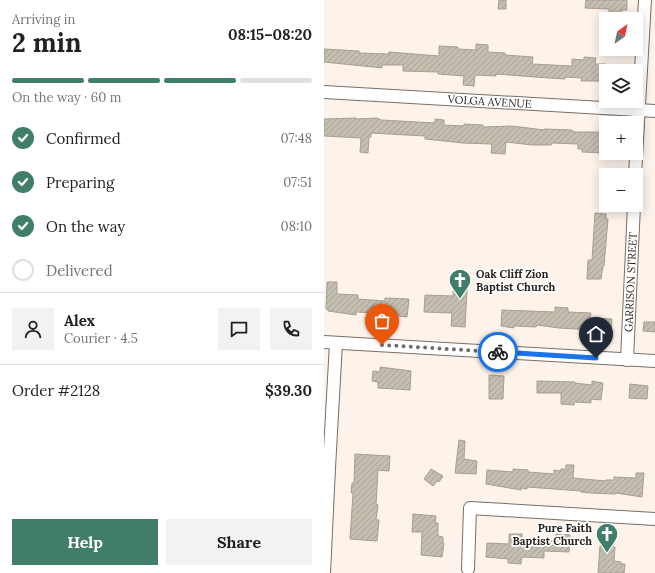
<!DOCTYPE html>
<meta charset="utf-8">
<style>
body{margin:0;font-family:Lora,serif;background:#f2f2f2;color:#202124;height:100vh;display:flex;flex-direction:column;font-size:15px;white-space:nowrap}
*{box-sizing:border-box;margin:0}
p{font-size:13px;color:#757577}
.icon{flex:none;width:22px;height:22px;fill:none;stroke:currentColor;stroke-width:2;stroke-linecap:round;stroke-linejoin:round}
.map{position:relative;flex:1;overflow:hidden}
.side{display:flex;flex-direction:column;background:#fff;width:324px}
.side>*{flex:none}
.needle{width:26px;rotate:33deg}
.buttons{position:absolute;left:275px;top:12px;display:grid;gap:8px}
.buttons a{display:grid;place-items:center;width:44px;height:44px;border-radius:0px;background:#fff;box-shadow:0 2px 10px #0003;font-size:20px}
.pin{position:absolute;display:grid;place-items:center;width:34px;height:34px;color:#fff;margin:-41px -17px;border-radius:50% 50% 50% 0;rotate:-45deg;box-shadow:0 0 4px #0007}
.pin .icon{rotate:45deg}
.courier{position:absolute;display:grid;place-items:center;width:40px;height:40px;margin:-20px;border:3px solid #1a73e8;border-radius:50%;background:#fff;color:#222;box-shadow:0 1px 5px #0007}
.overview em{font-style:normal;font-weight:700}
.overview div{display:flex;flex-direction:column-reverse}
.overview{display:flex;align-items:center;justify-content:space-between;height:68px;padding:0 12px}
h1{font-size:26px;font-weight:700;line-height:30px}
.bar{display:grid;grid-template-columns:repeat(4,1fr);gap:6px 4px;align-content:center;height:48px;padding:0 12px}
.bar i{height:5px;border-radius:3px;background:#e0e0e0}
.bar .selected{background:#407e6b}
.bar p{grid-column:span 4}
.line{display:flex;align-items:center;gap:10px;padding:0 12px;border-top:1px solid #e0e0e0}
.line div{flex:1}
.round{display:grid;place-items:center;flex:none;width:42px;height:42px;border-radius:0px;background:#f2f2f2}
ol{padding:0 12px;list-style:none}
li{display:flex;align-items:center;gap:12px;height:44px}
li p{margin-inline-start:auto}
li .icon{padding:4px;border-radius:50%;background:#407e6b;color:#fff;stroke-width:4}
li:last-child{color:#757577}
li i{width:22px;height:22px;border:2px solid #e0e0e0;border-radius:50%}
.button{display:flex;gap:8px;margin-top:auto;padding:8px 12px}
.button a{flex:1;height:46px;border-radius:0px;background:#407e6b;color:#fff;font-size:16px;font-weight:700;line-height:46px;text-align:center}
.button a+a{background:#f2f2f2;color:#202124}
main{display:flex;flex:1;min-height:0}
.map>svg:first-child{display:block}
</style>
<main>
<section class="side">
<div class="overview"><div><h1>2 min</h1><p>Arriving in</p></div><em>08:15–08:20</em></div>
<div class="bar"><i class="selected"></i><i class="selected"></i><i class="selected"></i><i></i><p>On the way · 60 m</p></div>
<ol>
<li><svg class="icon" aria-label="check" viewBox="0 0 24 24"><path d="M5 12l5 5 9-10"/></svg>Confirmed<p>07:48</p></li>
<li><svg class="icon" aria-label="check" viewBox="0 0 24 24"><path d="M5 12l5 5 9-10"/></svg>Preparing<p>07:51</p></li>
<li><svg class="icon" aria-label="check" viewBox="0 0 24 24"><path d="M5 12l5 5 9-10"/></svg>On the way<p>08:10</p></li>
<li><i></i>Delivered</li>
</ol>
<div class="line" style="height:72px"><a class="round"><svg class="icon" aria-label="person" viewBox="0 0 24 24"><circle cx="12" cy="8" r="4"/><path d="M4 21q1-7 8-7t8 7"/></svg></a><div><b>Alex</b><p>Courier · 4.5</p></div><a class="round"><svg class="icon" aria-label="chat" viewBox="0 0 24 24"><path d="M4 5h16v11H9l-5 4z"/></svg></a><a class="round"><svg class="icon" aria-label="phone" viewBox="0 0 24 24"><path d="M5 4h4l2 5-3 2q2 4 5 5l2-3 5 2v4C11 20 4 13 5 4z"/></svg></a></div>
<div class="line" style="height:52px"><div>Order #2128</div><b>$39.30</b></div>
<div class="button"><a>Help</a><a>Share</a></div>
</section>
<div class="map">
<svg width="331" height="573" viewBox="0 0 331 573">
<defs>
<pattern id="building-hatch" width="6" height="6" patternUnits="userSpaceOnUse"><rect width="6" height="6" fill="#c4beb0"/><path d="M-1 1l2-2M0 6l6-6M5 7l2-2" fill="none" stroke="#a8a397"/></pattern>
</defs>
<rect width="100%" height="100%" fill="#fdf3eb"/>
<g fill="url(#building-hatch)" stroke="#a59e91">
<path d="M175,0H182V9H174Z"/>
<path d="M262,0H303V10H298V13L285,12V9L261,8Z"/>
<path d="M152,44L164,45V52L181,53V55L209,57L208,64L248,66V59L260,60V57L272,58L271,64H282V75H276V81H257L258,78L241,77V79L211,77L172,74V76L151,75L150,86L139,85L140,76L114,74V72L79,71V65H58V68L0,62V49L35,51V53L65,54V52L115,56V46L134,47V49L152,50Z"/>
<path d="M32,118V119L53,118L57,120L111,123V119L120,120V125L140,126V124L159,125V127L188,126L220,130V129L248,130V131L251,132H282V153L258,152V149H254V144L228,143L227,145H208L182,142L181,154L167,153L168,144L139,143L101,139V136L47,133V137H45L44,153L36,152L37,138L0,136V119Z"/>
<path d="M271,213L282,214V219H284L280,266H279L277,279H263L264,260H268Z"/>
<path d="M130,272L144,273L141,327L127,326L128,313L100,312L101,295L129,296Z"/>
<path d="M3,282H13V294L34,295V299L61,301V298L85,299L83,317L75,316V314L32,312V315L4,311V309H2Z"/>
<path d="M231,307L244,308V312L267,313L266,318L288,319L287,331L235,328L213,325L212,327L190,326V328L177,326L178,310L231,312Z"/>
<path d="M320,322H331V332L319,331Z"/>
<path d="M56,367L87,371L86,390L54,388V382L48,381L49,371L56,372Z"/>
<path d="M165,375L180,376L179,399H165Z"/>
<path d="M213,381L251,382V383L268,385V381L279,383L277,400L267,399V403L250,402V405L237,404V393H213Z"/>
<path d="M306,384L324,386L323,399L305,398Z"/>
<path d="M135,440L141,441L140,459L153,461L152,474L131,473Z"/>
<path d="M31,454L66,456L65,471L54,470L52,504L54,505L52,520H55L53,541L26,539L29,493H27L28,483H30Z"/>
<path d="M242,465H250L249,478L282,481V480H290V477L312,478V473H320L318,497L292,493V494L266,493L257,492V491L203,487V489L197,488V490L162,484L163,470L189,472V469L204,470V472L230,474V470L236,471L237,469H242Z"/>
<path d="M107,469L119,476L115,482L113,481L109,486L100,479Z"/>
<path d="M89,514L112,516L111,523H114V536L119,537V543H120L118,557L97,555L98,532H88Z"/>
<path d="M185,534H198V539L231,541L232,534L246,535L245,552L220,551V558L198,557L197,564L184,563V559L162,557L163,543L185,544Z"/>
<path d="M276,546L291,547L290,561L297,562V564H301L300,573H274Z"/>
</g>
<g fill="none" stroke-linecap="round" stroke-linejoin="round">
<g stroke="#796e65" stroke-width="14">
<g id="minor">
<path id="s1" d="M0,92L331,111"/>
<path d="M311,175L321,0"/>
<path d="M0,342L331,361"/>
<path id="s2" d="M303,360L310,205"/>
<path d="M144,569L146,508L331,519"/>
<path d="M0,573L5,468L12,343"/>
</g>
</g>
<use href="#minor" stroke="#fff" stroke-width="12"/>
</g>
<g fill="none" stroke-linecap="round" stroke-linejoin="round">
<path stroke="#726b66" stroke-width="4" stroke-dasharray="0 7.2" d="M58,345L174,352"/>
<path stroke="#1a73e8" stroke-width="5" d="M174,352L272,358"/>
</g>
<defs>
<g id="church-pin" transform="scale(1.15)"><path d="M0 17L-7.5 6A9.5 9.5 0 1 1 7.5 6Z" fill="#407e6b" stroke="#fff"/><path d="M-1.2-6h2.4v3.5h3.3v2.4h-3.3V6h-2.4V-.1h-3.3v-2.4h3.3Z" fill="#fff"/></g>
</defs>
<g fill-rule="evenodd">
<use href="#church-pin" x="136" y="280"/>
<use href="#church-pin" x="283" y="534"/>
</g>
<g text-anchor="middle" stroke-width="3.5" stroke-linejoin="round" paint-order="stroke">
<g font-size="11" fill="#27221e" stroke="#fff">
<text dy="4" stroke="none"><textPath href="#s1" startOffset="166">VOLGA AVENUE</textPath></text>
<text dy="4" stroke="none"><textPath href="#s2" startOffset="78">GARRISON STREET</textPath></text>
</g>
<g font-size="11" font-weight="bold" fill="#27221e" stroke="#fff" text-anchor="start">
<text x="152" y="278">Oak Cliff Zion<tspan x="152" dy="13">Baptist Church</tspan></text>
<text x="268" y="532" text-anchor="end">Pure Faith<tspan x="268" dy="13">Baptist Church</tspan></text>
</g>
</g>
</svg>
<div class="buttons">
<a><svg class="needle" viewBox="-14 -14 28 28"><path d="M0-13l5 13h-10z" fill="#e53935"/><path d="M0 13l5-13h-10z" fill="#757577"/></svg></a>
<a><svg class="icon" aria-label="layers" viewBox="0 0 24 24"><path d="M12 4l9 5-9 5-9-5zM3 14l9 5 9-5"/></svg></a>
<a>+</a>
<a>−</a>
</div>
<div class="pin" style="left:58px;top:345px;background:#ea580c"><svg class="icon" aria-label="bag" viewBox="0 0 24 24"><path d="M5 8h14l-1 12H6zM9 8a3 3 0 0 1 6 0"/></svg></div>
<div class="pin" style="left:272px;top:358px;background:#1f2937"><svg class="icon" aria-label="home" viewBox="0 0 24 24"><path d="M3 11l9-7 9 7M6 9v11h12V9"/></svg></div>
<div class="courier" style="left:174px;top:352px"><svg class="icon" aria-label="bike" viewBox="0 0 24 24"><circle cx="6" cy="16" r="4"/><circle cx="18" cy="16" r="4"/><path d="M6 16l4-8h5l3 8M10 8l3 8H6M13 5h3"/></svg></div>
</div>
</main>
